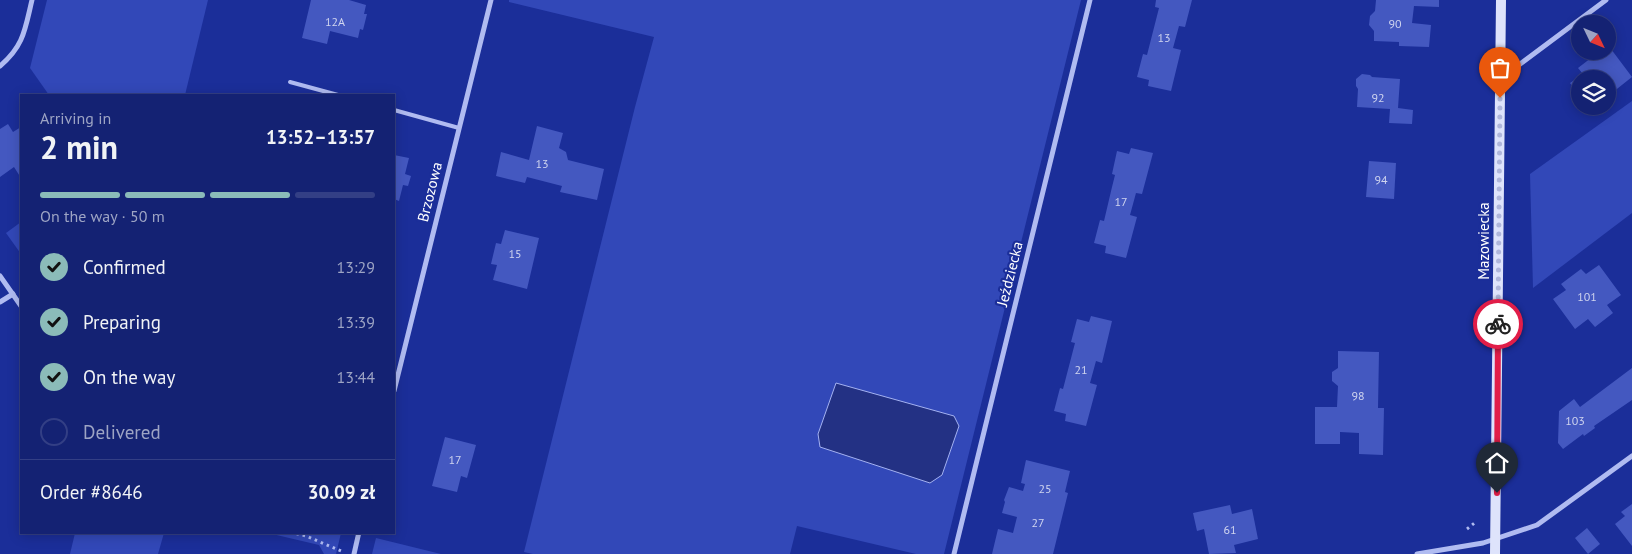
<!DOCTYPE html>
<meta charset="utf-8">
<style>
body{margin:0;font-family:"PT Sans",sans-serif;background:#1d2a78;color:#f1f3f6;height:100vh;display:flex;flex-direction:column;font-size:19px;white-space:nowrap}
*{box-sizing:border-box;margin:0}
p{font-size:16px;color:#9da4c4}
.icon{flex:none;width:28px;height:28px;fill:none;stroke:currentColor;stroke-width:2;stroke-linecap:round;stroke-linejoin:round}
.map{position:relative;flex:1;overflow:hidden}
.sheet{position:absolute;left:20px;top:94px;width:375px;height:440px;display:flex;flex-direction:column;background:#142273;border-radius:0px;box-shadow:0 2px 12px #0003,0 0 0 1px #333f85}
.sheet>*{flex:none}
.needle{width:32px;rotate:133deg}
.controls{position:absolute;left:1571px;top:15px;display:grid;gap:10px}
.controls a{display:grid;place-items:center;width:45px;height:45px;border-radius:50%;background:#142273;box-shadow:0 2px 12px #0003,0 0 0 1px #333f85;font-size:25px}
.pin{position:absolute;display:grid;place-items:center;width:42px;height:42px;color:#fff;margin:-51px -21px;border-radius:50% 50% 50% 0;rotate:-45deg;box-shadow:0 0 5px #0007}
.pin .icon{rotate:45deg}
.courier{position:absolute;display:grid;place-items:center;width:50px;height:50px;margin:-25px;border:4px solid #e11d48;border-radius:50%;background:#fff;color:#222;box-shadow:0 1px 6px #0007}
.summary em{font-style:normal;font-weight:700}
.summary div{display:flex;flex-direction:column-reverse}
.summary{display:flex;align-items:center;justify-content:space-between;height:85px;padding:0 20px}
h1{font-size:32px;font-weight:700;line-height:38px}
.bar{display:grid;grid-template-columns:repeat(4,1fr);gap:8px 5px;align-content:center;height:60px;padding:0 20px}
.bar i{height:6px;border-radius:4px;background:#333f85}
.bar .selected{background:#8bbbb9}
.bar p{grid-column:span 4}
.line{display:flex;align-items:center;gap:12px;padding:0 20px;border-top:1px solid #333f85}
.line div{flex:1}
ol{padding:0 20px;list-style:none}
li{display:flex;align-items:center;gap:15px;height:55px}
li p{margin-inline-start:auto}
li .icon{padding:5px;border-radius:50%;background:#8bbbb9;color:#111;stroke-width:4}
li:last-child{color:#9da4c4}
li i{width:28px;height:28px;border:2px solid #333f85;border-radius:50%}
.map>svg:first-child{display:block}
</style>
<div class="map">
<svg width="1632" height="554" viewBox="0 0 1632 554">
<rect width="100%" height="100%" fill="#1b2e99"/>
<g fill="#3248b8">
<path d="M47,0H208L185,95H49L30,68Z"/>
<path d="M509,0H1081L944,554H916L797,526L790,554H533L524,552L635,107L654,37L509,2Z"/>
<path d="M1632,101V213L1533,288L1530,174Z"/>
<path d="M21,222V254L6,233Z"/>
<path d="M75,533V532L164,533L158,554H70Z"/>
<path d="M268,533L341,532V533L336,554H324L319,545Z"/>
<path d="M376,538L441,554H372Z"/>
</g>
<path fill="#233184" stroke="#a4b2f2" d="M836,383L954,416L959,426L942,475L930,483L820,447L818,434Z"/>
<g fill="#4458c0">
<path d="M311,0H349L366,5L364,14H367L363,30L360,29L358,38L330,31L327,44L302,38Z"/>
<path d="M1156,0H1192L1185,27L1179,26L1173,48L1181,50L1171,91L1148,86L1149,80L1137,77L1143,54L1147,55L1159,8L1155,7Z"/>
<path d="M1376,0H1439V7L1414,6L1412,23L1431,25L1429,47L1399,46V42L1374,41V31L1369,25L1370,16L1375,11Z"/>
<path d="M1608,45L1632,77L1608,96V79H1580V96L1570,83L1583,74L1578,68L1600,51H1608Z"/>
<path d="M1362,74L1370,75L1372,77L1400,79L1398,108L1413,110L1412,124L1389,123L1390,109L1357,107L1358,89L1356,86V79Z"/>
<path d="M8,124L13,132L21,127V178L14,167L0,177V129Z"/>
<path d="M537,126L563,133L559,148L566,152L568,160L604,169L597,200L560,192L562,186L527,177L525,183L496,176L501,152L529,160Z"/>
<path d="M1131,148L1153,153L1142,194L1136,193L1130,215L1137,217L1126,258L1105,253L1106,246L1094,243L1100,220L1104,221L1112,187L1115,175L1112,174L1117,151L1129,154Z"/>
<path d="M394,155L409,158L405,174L411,176L408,186L403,185L399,201L394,199Z"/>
<path d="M1369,161L1396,163L1394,199L1366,197Z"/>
<path d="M505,230L539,238L527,289L493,280L497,265L491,264L496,243L501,244Z"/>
<path d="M1599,265L1621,295L1607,305L1613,313L1595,327L1588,319L1575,329L1553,299L1566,290L1561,284L1581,269L1586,274Z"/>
<path d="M1091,316L1112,321L1102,363L1096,361L1090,383L1097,385L1086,426L1065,421L1066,414L1054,411L1060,388L1063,389L1075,343L1071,342L1077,319L1089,322Z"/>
<path d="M1338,351L1379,352L1378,408H1384L1383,455L1359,454V433L1340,432V444H1315V407H1337L1338,386L1332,381V372L1338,368Z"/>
<path d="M1632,368V400L1594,426L1595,428L1584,436L1583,434L1563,449L1558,443L1559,411L1574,399L1580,407Z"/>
<path d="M445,437L476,445L467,478L461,476L457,492L432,486Z"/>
<path d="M1026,460L1070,471L1065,492L1068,493L1053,554H992L998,529L1013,533L1017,517L1002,513L1005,502L1004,500L1009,487L1023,491L1025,484L1021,483Z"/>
<path d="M1632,504V546L1615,524L1625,516L1621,512Z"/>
<path d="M1230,505L1232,514L1252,509L1258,539L1234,545L1236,553L1209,554L1204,529L1197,531L1193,513Z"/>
<path d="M1587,528L1600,544L1588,554L1575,538Z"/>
</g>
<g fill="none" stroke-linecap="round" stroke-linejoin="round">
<g stroke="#b0bbf1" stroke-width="3" stroke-dasharray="2.5 4" stroke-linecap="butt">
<path d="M1467,529L1477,521"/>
<path d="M290,532L306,536L341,551"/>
</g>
<g stroke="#b0bbf1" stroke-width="4">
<path d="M290,82L338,95"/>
<path d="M394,110L459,128"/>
</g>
<g stroke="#b0bbf1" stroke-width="5">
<path d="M0,66C24,46 25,29 32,0"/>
<path d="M1500,79L1606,0"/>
<path d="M0,276L21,306"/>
<path d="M0,302L13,294"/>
<path d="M394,391L491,0"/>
<path d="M354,554L359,532"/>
<path d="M954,554L1090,0"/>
<path d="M1417,554L1483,543L1537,525L1632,456"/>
</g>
<path stroke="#dee3fb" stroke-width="10" d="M1495,554L1501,0"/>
</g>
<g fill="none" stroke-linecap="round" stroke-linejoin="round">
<path stroke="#afb6db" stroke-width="5" stroke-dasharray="0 9" d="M1498,324L1500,98"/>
<path stroke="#e11d48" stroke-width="6" d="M1497,493L1498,324"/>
</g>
<g text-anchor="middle" stroke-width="4.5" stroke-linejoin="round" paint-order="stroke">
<g font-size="12" fill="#d0d5ef">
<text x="335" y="26">12A</text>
<text x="1395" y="28">90</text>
<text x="1164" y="42">13</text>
<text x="1378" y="102">92</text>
<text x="542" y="168">13</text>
<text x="1381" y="184">94</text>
<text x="1121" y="206">17</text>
<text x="515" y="258">15</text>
<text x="1587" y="301">101</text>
<text x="1081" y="374">21</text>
<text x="1358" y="400">98</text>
<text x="1575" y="425">103</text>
<text x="455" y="464">17</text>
<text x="1045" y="493">25</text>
<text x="1038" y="527">27</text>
<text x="1230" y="534">61</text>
</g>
<g font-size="15" fill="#fff" stroke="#1b2e99">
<text transform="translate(430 192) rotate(-76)" y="5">Brzozowa</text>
<text transform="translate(1484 241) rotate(-90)" y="5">Mazowiecka</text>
<text transform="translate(1010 274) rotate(-76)" y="5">Jeździecka</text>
</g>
</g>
</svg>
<div class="controls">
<a><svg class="needle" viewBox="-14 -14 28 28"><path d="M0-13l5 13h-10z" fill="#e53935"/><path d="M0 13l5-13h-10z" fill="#9da4c4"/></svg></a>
<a><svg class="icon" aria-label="layers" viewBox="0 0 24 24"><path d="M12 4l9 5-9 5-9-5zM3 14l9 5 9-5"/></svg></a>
</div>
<div class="pin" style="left:1500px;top:98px;background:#ea580c"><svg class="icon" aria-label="bag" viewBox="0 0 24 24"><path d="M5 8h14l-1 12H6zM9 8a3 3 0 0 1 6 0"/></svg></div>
<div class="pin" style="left:1497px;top:493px;background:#1f2937"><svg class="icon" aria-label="home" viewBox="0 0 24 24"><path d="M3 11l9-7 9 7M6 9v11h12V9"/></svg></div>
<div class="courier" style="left:1498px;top:324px"><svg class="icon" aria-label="bike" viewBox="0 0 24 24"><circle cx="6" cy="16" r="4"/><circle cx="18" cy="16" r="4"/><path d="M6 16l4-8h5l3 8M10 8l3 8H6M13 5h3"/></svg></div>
<section class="sheet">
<div class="summary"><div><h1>2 min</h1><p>Arriving in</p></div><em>13:52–13:57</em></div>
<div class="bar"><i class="selected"></i><i class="selected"></i><i class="selected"></i><i></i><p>On the way · 50 m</p></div>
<ol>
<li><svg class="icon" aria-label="check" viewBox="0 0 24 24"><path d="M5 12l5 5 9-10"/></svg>Confirmed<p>13:29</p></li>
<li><svg class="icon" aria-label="check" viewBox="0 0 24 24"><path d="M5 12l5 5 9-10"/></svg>Preparing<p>13:39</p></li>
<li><svg class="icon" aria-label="check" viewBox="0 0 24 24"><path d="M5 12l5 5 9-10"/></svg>On the way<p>13:44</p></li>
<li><i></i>Delivered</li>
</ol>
<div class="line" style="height:65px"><div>Order #8646</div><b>30.09 zł</b></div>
</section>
</div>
